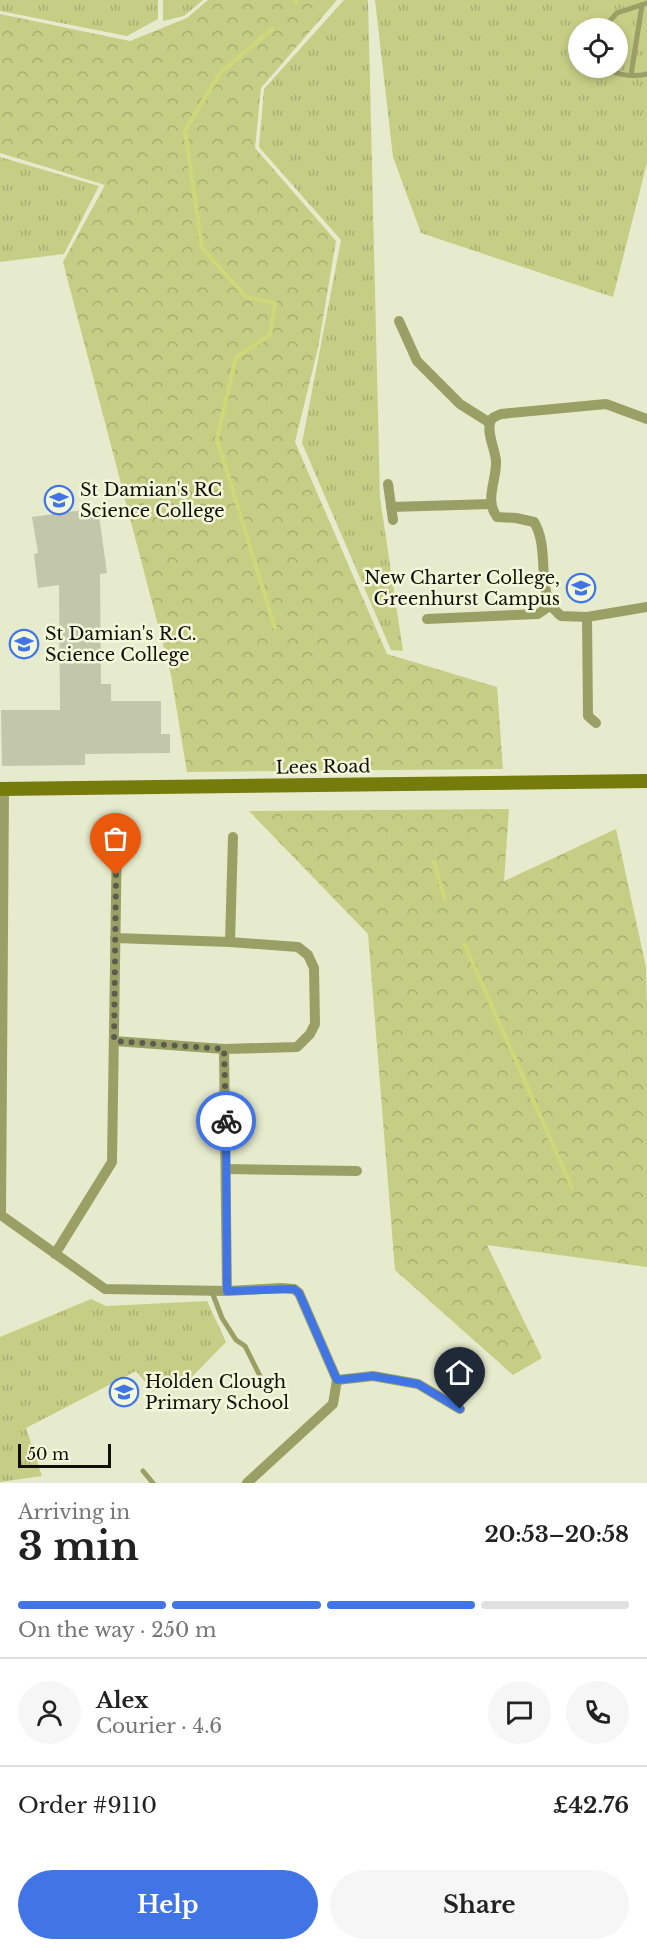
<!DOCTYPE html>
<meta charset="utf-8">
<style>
body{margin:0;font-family:"Libre Baskerville",serif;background:#f6f6f6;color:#222;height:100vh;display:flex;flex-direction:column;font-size:22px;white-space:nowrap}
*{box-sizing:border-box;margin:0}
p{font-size:20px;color:#767676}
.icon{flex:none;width:33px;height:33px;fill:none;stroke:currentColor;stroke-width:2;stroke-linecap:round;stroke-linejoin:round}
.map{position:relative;height:1483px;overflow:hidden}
.details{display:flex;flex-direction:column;background:#fff;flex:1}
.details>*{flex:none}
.tools{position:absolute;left:568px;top:18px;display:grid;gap:12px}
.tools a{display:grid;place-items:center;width:60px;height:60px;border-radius:50%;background:#fff;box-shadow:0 3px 9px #0003;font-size:30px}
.scale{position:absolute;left:18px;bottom:15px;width:93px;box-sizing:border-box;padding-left:6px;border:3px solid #0f1007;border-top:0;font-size:16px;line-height:21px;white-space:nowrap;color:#0f1007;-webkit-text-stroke:4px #f4f8da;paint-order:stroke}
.pin{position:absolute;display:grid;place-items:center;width:51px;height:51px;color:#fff;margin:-62px -26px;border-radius:50% 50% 50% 0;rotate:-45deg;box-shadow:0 0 6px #0007}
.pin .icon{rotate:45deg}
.courier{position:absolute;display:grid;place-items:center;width:60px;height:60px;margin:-30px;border:4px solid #4175e6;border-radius:50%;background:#fff;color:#222;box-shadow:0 2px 8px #0007}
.headline em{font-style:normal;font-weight:800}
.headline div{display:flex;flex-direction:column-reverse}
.headline{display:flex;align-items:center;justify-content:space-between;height:102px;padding:0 18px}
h1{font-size:39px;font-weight:800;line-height:45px}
.bar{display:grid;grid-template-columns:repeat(4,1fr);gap:9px 6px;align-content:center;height:72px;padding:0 18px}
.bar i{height:8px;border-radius:4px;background:#e0e0e0}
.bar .active{background:#4175e6}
.bar p{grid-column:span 4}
.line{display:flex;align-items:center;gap:15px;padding:0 18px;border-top:2px solid #e0e0e0}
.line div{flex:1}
.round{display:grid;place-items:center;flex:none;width:63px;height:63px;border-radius:32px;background:#f6f6f6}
.cta{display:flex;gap:12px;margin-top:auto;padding:12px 18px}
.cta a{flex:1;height:69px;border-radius:36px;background:#4175e6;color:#fff;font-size:24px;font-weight:800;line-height:69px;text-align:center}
.cta a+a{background:#f6f6f6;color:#222}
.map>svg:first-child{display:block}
</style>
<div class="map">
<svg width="647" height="1483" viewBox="0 0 647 1483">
<defs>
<pattern id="grass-tufts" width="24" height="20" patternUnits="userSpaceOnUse" patternTransform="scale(1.5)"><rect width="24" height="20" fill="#c6cd85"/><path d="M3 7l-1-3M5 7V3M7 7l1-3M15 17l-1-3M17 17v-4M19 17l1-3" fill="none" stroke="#a9af71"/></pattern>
<pattern id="forest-crowns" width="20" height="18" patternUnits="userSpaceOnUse" patternTransform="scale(1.5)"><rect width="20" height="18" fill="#c6cd85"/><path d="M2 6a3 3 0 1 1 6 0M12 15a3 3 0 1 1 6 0" fill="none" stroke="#a9af71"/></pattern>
</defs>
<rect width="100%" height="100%" fill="#e7ebcd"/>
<g fill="url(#grass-tufts)" fill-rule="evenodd">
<path d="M0,0H158V19L127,36L0,11Z"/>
<path d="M163,0H203L184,16L163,21Z"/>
<path d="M344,0H368L380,498L403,651L391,650L302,443L341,240L259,147L264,89Z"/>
<path d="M375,0H647V163L613,297L421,233L393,157ZM579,28H618V68H579Z"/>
<path d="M0,157L99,186L64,254L0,262Z"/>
<path d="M91,1299L106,1306L207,1301L226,1342L187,1382L153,1391L136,1371L26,1428L42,1476L0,1482V1337Z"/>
</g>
<g fill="url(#forest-crowns)">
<path d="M208,0H337L261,88L255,148L336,241L318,348L295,442L387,654L497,687L503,769L187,772L171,675L63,262L105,185L0,153V14L130,41L187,18Z"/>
<path d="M509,809L504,881L616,829L646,967L647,1008V1267L487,1245L542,1358L513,1375L395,1270L368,934L249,811Z"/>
</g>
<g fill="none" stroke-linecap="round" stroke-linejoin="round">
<g stroke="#cfd879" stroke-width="4">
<path d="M295,0L296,3"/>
<path d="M272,29L221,72L185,130L202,248L246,297L275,303L270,335L236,357L217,439L275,628"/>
<path d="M434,862L445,900"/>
<path d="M465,945L572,1188"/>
</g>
</g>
<path fill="#c3c7aa" d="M98,508L107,573L100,574L101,684H111V701H161V734H170V753L85,754V765L2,766L1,710H60L59,585L38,588L34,554L38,553L32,517Z"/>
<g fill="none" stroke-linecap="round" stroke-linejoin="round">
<g stroke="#9aa065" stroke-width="5">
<path d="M606,28V25L617,13L647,3"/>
<path d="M608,68C616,76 636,77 647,74"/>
<path d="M631,75L642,5"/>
<path d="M212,1292L222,1318L236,1340L245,1346L266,1388"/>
<path d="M143,1471L153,1483"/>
</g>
<g stroke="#9aa065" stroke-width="10">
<path d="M399,321L417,361L460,404L490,423"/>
<path d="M647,419L606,404L501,414C497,416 491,417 490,423C487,434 495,449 496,461C497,480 484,500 497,517L516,518L534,522C549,546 538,583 551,605C553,609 558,613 561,616L587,617L647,607"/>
<path d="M388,484L393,520"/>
<path d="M391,507L491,504"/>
<path d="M587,617L588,716L596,723"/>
<path d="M427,619L538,614L551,605"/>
<path d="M4,789L1,1215L105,1289L227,1291L281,1288L294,1289L299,1293L337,1380L333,1404L247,1483"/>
<path d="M230,942L233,837"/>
<path d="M114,1041L224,1049L297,1047L310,1034L315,1024L314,968L308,955L298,947L230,942L115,938"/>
<path d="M224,1049L227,1291"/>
<path d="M227,1169L357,1171"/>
<path d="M55,1254L112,1162L117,833"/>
<path d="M337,1380L373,1376L418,1384L460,1409"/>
</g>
<path stroke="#767c0c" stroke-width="14" d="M0,789L647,781"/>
</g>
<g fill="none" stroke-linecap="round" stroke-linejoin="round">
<path stroke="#5b5d4c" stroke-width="6" stroke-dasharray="0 10.8" d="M116,875L114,1041L224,1049L226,1121"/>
<path stroke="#4175e6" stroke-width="8" d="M226,1121L227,1291L294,1289L299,1293L337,1380L373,1376L418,1384L460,1409"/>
</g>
<defs>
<g id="school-ring" transform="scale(1.5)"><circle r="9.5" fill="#f4f8da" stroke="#4175e6" stroke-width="1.5"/><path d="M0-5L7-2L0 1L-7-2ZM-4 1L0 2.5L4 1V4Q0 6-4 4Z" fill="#4175e6"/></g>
<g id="university-ring" transform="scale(1.5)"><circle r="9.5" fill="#f4f8da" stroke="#4175e6" stroke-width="1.5"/><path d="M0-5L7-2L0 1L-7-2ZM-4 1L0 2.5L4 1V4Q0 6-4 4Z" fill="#4175e6"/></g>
</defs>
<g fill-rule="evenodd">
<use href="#school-ring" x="59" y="500"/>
<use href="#university-ring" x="581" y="588"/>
<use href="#university-ring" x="24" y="644"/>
<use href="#school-ring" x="124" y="1392"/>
</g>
<g text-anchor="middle" stroke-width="5" stroke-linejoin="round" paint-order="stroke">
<g font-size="18" fill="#0f1007" stroke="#f4f8da" text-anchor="start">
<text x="80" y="496">St Damian's RC<tspan x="80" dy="21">Science College</tspan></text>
<text x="560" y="584" text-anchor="end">New Charter College,<tspan x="560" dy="21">Greenhurst Campus</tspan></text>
<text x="45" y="640">St Damian's R.C.<tspan x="45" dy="21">Science College</tspan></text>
<text x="145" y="1388">Holden Clough<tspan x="145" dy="21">Primary School</tspan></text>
</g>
<g font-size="18" fill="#0f1007" stroke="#f4f8da">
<text transform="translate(323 767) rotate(-1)" y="6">Lees Road</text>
</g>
</g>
</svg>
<div class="tools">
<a><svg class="icon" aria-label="locate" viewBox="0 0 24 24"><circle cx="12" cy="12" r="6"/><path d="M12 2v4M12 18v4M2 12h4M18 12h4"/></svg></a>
</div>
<div class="scale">50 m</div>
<div class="pin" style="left:116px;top:875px;background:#ea580c"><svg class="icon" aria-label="bag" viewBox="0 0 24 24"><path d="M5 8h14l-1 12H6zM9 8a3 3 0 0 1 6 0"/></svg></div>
<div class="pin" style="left:460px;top:1409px;background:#1f2937"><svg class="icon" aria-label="home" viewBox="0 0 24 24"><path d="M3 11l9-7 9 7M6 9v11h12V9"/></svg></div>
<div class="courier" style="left:226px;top:1121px"><svg class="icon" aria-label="bike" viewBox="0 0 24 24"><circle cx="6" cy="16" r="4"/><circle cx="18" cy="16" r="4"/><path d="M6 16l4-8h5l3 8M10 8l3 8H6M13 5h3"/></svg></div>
</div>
<section class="details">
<div class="headline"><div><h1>3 min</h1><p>Arriving in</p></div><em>20:53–20:58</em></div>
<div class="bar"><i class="active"></i><i class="active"></i><i class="active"></i><i></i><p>On the way · 250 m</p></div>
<div class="line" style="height:108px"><a class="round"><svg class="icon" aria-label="person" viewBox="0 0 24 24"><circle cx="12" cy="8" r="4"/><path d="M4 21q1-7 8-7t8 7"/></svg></a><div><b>Alex</b><p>Courier · 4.6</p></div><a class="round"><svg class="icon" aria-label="chat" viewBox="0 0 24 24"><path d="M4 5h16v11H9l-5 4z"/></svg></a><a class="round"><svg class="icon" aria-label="phone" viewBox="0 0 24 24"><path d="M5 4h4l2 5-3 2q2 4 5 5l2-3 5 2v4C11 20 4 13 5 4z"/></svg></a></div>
<div class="line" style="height:78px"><div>Order #9110</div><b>£42.76</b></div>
<div class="cta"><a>Help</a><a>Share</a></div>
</section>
